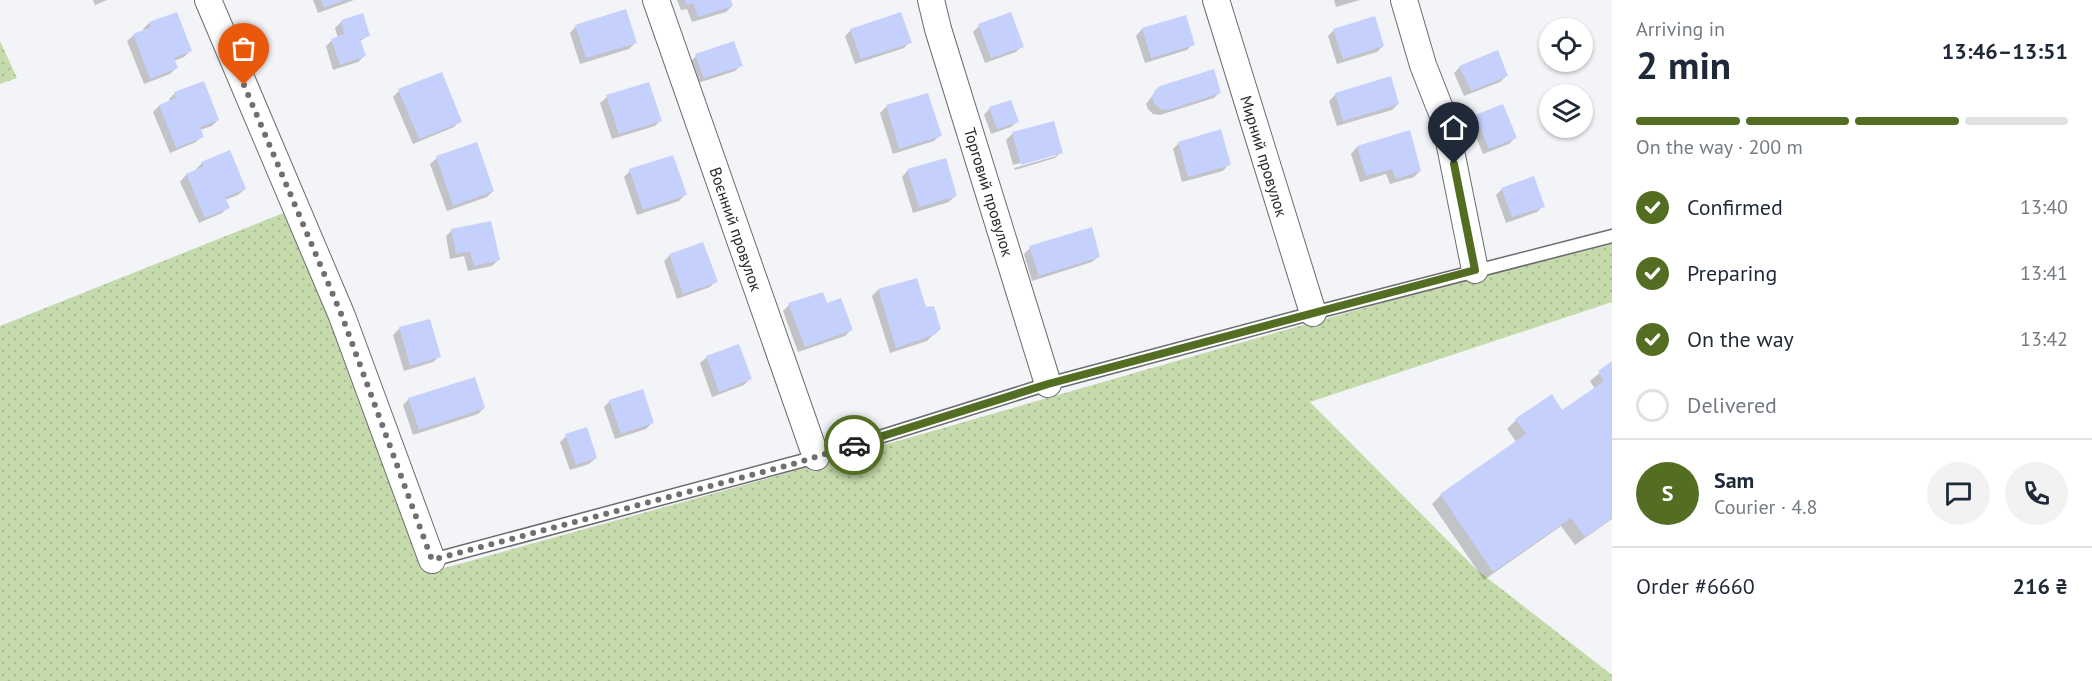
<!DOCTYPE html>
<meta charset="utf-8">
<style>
body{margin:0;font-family:"PT Sans",sans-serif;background:#f2f2f3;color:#1f2937;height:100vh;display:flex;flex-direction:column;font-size:22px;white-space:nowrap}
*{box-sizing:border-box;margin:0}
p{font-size:20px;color:#747a83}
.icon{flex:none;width:33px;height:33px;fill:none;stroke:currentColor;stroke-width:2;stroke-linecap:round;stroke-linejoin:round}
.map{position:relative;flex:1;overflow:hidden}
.side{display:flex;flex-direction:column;background:#fff;width:480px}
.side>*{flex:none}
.fabs{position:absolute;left:1539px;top:18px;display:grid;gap:12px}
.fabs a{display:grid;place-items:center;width:54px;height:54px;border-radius:50%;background:#fff;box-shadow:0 2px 4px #0004;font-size:30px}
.pin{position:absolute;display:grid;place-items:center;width:51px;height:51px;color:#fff;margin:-62px -26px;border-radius:50% 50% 50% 0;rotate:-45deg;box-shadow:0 0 6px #0007}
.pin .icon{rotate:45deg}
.courier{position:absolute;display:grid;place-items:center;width:60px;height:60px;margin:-30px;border:4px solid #536e22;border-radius:50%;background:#fff;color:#222;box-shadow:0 2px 8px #0007}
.headline em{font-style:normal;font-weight:600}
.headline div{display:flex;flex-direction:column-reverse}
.headline{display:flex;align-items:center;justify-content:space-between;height:102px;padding:0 24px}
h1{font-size:39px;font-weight:600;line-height:45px}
.bar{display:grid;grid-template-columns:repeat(4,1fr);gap:9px 6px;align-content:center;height:72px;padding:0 24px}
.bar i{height:8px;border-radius:4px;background:#e0e1e3}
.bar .on{background:#536e22}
.bar p{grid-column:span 4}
.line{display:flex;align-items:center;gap:15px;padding:0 24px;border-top:2px solid #e0e1e3}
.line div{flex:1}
.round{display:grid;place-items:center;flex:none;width:63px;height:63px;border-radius:32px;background:#f2f2f3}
ol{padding:0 24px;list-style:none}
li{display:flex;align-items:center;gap:18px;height:66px}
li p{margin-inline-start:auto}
li .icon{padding:6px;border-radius:50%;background:#536e22;color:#fff;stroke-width:4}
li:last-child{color:#747a83}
li i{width:33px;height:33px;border:3px solid #e0e1e3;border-radius:50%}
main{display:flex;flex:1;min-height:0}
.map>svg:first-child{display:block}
</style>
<main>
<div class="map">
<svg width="1612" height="681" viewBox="0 0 1612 681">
<defs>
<pattern id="grass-dots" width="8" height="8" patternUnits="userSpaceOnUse" patternTransform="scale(1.5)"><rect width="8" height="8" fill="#c6dbab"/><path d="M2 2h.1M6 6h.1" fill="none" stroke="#aabc93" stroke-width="1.8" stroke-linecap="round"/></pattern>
</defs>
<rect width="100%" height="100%" fill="#f3f4f8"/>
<g fill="url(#grass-dots)">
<path d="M0,41L17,78L0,84Z"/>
<path d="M296,208L437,570C565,534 693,500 821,463C1084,388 1347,310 1612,241V302L1310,402L1477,570L1612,675V681H0V326Z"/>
</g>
<g fill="#0003">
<path d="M93,0H107L95,5Z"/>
<path d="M313,0H354L318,13Z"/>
<path d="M677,0H730L732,6L726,12L692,22L687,9L681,10Z"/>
<path d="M1334,0H1360L1336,7Z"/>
<path d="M362,15L369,35L359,42L364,56L358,62L333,70L326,46L332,40L338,38L335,28L341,22Z"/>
<path d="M1185,17L1193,44L1187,50L1145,63L1136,36L1142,29Z"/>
<path d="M149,23L190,51L184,57L174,61L176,68L170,74L144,84L127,41L134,35L144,31L143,29Z"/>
<path d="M576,26L635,43L629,49L580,64L570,33Z"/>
<path d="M979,26L1022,46L1016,52L985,63L973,32Z"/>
<path d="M851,30L910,42L904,48L855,64L845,36Z"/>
<path d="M1334,30L1383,46L1377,52L1337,64L1328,36Z"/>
<path d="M696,56L741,65L735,71L698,83L690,62Z"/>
<path d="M1460,67L1506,76L1500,82L1464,96L1454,73Z"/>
<path d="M1390,78L1398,104L1392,110L1337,126L1329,101L1335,95Z"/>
<path d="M399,91L460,121L454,127L413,144L393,97Z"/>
<path d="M1156,91L1220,92L1214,98L1160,115L1153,114L1148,109L1146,104Z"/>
<path d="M175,93L218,120L212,126L200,130L202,136L196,142L170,153L153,112L159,106L170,102L169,99Z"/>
<path d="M927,95L940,135L934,141L893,154L880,113L886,107Z"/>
<path d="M607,97L661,120L655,126L612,139L600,103Z"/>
<path d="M990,108L1018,121L1011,127L991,134L984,115Z"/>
<path d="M1476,116L1515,138L1509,144L1483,154L1470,122Z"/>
<path d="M1053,123L1061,152L1055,158L1015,170L1014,168L1056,156V153L1013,165L1006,140L1012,134Z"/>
<path d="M1179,143L1229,164L1223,171L1182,182L1173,149Z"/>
<path d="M1357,147L1420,171L1414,177L1390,184L1386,174L1360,182L1351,154Z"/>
<path d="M437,158L493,191L487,197L447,211L430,164Z"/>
<path d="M202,163L245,189L238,195L225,200L228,207L222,213L199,223L180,182L186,175L197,171L196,169Z"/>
<path d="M908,170L955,196L949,202L913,213L902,177Z"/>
<path d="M630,171L685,195L679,201L637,215L624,177Z"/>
<path d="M1502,189L1543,206L1537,212L1506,223L1496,195Z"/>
<path d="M452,230L498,260L492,266L468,271L464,256L450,259L446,236Z"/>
<path d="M1030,248L1099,256L1092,262L1032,281L1024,254Z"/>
<path d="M670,255L716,281L710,287L677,299L664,261Z"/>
<path d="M916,279L933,335L927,341L890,353L872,296L878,290Z"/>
<path d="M789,305L851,330L845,336L798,352L783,311Z"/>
<path d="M429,321L440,356L433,362L404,371L393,335L399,329Z"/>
<path d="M707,357L750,379L744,385L712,397L700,363Z"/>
<path d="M1612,363V519L1575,545L1561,526L1484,580L1432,504L1441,495L1517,443L1507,429L1516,420L1562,412L1595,389L1590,381Z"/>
<path d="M409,399L484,408L478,414L413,435L403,405Z"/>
<path d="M610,401L652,423L646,429L615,439L604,407Z"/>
<path d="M566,436L596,458L589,464L570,470L560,442Z"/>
</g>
<g fill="#c6d0fd">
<path d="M321,0H345L324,8Z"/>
<path d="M685,0H731L733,6L698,17L693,3L687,5Z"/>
<path d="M626,9L637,43L586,58L575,25Z"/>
<path d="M177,12L192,51L174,58L178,68L150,79L133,34L151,27L149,22Z"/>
<path d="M901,12L912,43L861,59L850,29Z"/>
<path d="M1011,12L1024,47L991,58L978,24Z"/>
<path d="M363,13L370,36L360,39L366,56L340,65L331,39L344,34L341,20Z"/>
<path d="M1186,15L1195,45L1151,58L1142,28Z"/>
<path d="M1375,16L1384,46L1343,59L1333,29Z"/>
<path d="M734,41L743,66L704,78L695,54Z"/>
<path d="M1498,50L1508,76L1471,91L1459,66Z"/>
<path d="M1214,69L1221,93L1168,110L1160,109L1154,103L1152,97L1155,90L1160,86Z"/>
<path d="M442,72L462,122L419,139L398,89Z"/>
<path d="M1391,76L1399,104L1343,121L1335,93Z"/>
<path d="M204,81L219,120L200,127L204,137L176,148L159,105L176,98L174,92Z"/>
<path d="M649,82L662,121L619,134L606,95Z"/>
<path d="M928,93L942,136L899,149L886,105Z"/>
<path d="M1011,100L1019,122L997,129L989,107Z"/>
<path d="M1503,104L1517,138L1489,149L1475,115Z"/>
<path d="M1054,121L1063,153L1021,165L1012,132Z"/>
<path d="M1221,129L1231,165L1188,177L1178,142Z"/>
<path d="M1410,130L1421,171L1396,179L1392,169L1366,176L1357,146Z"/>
<path d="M477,142L494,191L453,206L436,156Z"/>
<path d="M230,150L246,189L225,197L230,208L205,218L186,174L204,166L201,162Z"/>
<path d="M673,155L687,195L643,210L629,169Z"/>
<path d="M946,158L957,196L919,207L907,169Z"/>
<path d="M1534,176L1545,207L1512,217L1501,188Z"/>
<path d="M491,221L500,260L474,266L470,251L456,254L451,229Z"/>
<path d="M1092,227L1100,257L1039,276L1029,246Z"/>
<path d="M703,242L718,282L683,294L669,254Z"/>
<path d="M917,278L926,307L934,306L941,329L934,335L896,348L878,289Z"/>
<path d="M823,292L827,303L841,298L853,330L805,347L788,303Z"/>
<path d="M430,319L441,357L410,366L399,327Z"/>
<path d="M739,344L752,379L719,392L706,356Z"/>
<path d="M1612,361V518L1585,537L1571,518L1493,572L1440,494L1526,434L1515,419L1552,394L1562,410L1604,381L1598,371Z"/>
<path d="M475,377L485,408L419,430L408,398Z"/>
<path d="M643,389L654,423L621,434L609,400Z"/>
<path d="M587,427L597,458L576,465L565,434Z"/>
</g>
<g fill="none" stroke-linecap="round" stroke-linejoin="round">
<g stroke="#6b6c70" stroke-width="15">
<path id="service" d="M432,560L816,457L1048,384L1313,313L1612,236"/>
</g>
<g stroke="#6b6c70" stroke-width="28">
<g id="minor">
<path d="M208,0L342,316L432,560"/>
<path d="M656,0L816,457"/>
<path d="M931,0L938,29L1048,384"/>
<path d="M1216,0L1313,313"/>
<path d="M1404,0L1423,65L1445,121L1475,270"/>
</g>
</g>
<use href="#service" stroke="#fff" stroke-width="12"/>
<use href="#minor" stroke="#fff" stroke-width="26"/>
</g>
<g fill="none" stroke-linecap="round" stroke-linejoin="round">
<path stroke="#707073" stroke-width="6" stroke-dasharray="0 10.8" d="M244,85L342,316L432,560L793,464L854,445"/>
<path stroke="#536e22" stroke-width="8" d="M854,445L1048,384L1475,270L1454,164"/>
</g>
<g text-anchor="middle" stroke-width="6" stroke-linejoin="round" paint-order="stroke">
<g font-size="16" fill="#29292b" stroke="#fff">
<text transform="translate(1264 156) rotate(73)" y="6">Мирний провулок</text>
<text transform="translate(989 192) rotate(73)" y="6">Торговий провулок</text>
<text transform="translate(736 229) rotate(71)" y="6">Воєнний провулок</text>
</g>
</g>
</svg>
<div class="fabs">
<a><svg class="icon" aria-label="locate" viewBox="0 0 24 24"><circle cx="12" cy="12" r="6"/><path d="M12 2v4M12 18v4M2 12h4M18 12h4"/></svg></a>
<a><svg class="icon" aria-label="layers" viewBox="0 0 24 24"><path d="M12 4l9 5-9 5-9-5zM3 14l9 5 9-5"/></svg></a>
</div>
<div class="pin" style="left:244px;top:85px;background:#ea580c"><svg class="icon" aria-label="bag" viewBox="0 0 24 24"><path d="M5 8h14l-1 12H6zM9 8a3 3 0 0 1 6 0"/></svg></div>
<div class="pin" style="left:1454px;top:164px;background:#1f2937"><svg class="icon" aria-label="home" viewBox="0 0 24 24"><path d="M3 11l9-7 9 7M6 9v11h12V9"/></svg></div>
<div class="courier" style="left:854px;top:445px"><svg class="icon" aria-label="car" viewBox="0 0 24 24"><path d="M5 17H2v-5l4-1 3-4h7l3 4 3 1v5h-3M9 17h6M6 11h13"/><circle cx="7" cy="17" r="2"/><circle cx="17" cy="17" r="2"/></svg></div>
</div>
<section class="side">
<div class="headline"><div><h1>2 min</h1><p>Arriving in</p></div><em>13:46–13:51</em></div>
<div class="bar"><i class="on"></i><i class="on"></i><i class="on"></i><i></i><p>On the way · 200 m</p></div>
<ol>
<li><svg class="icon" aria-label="check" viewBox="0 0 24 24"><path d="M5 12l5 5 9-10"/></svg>Confirmed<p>13:40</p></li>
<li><svg class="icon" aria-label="check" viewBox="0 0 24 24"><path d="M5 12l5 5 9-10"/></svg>Preparing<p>13:41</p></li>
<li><svg class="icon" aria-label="check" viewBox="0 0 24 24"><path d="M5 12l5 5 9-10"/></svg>On the way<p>13:42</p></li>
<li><i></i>Delivered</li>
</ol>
<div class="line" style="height:108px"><b class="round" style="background:#536e22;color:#fff">S</b><div><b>Sam</b><p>Courier · 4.8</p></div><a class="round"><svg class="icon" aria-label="chat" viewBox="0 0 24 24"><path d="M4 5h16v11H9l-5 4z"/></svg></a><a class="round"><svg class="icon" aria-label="phone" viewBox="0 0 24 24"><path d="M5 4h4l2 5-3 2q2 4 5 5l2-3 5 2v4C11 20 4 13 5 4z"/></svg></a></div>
<div class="line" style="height:78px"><div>Order #6660</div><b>216 ₴</b></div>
</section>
</main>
